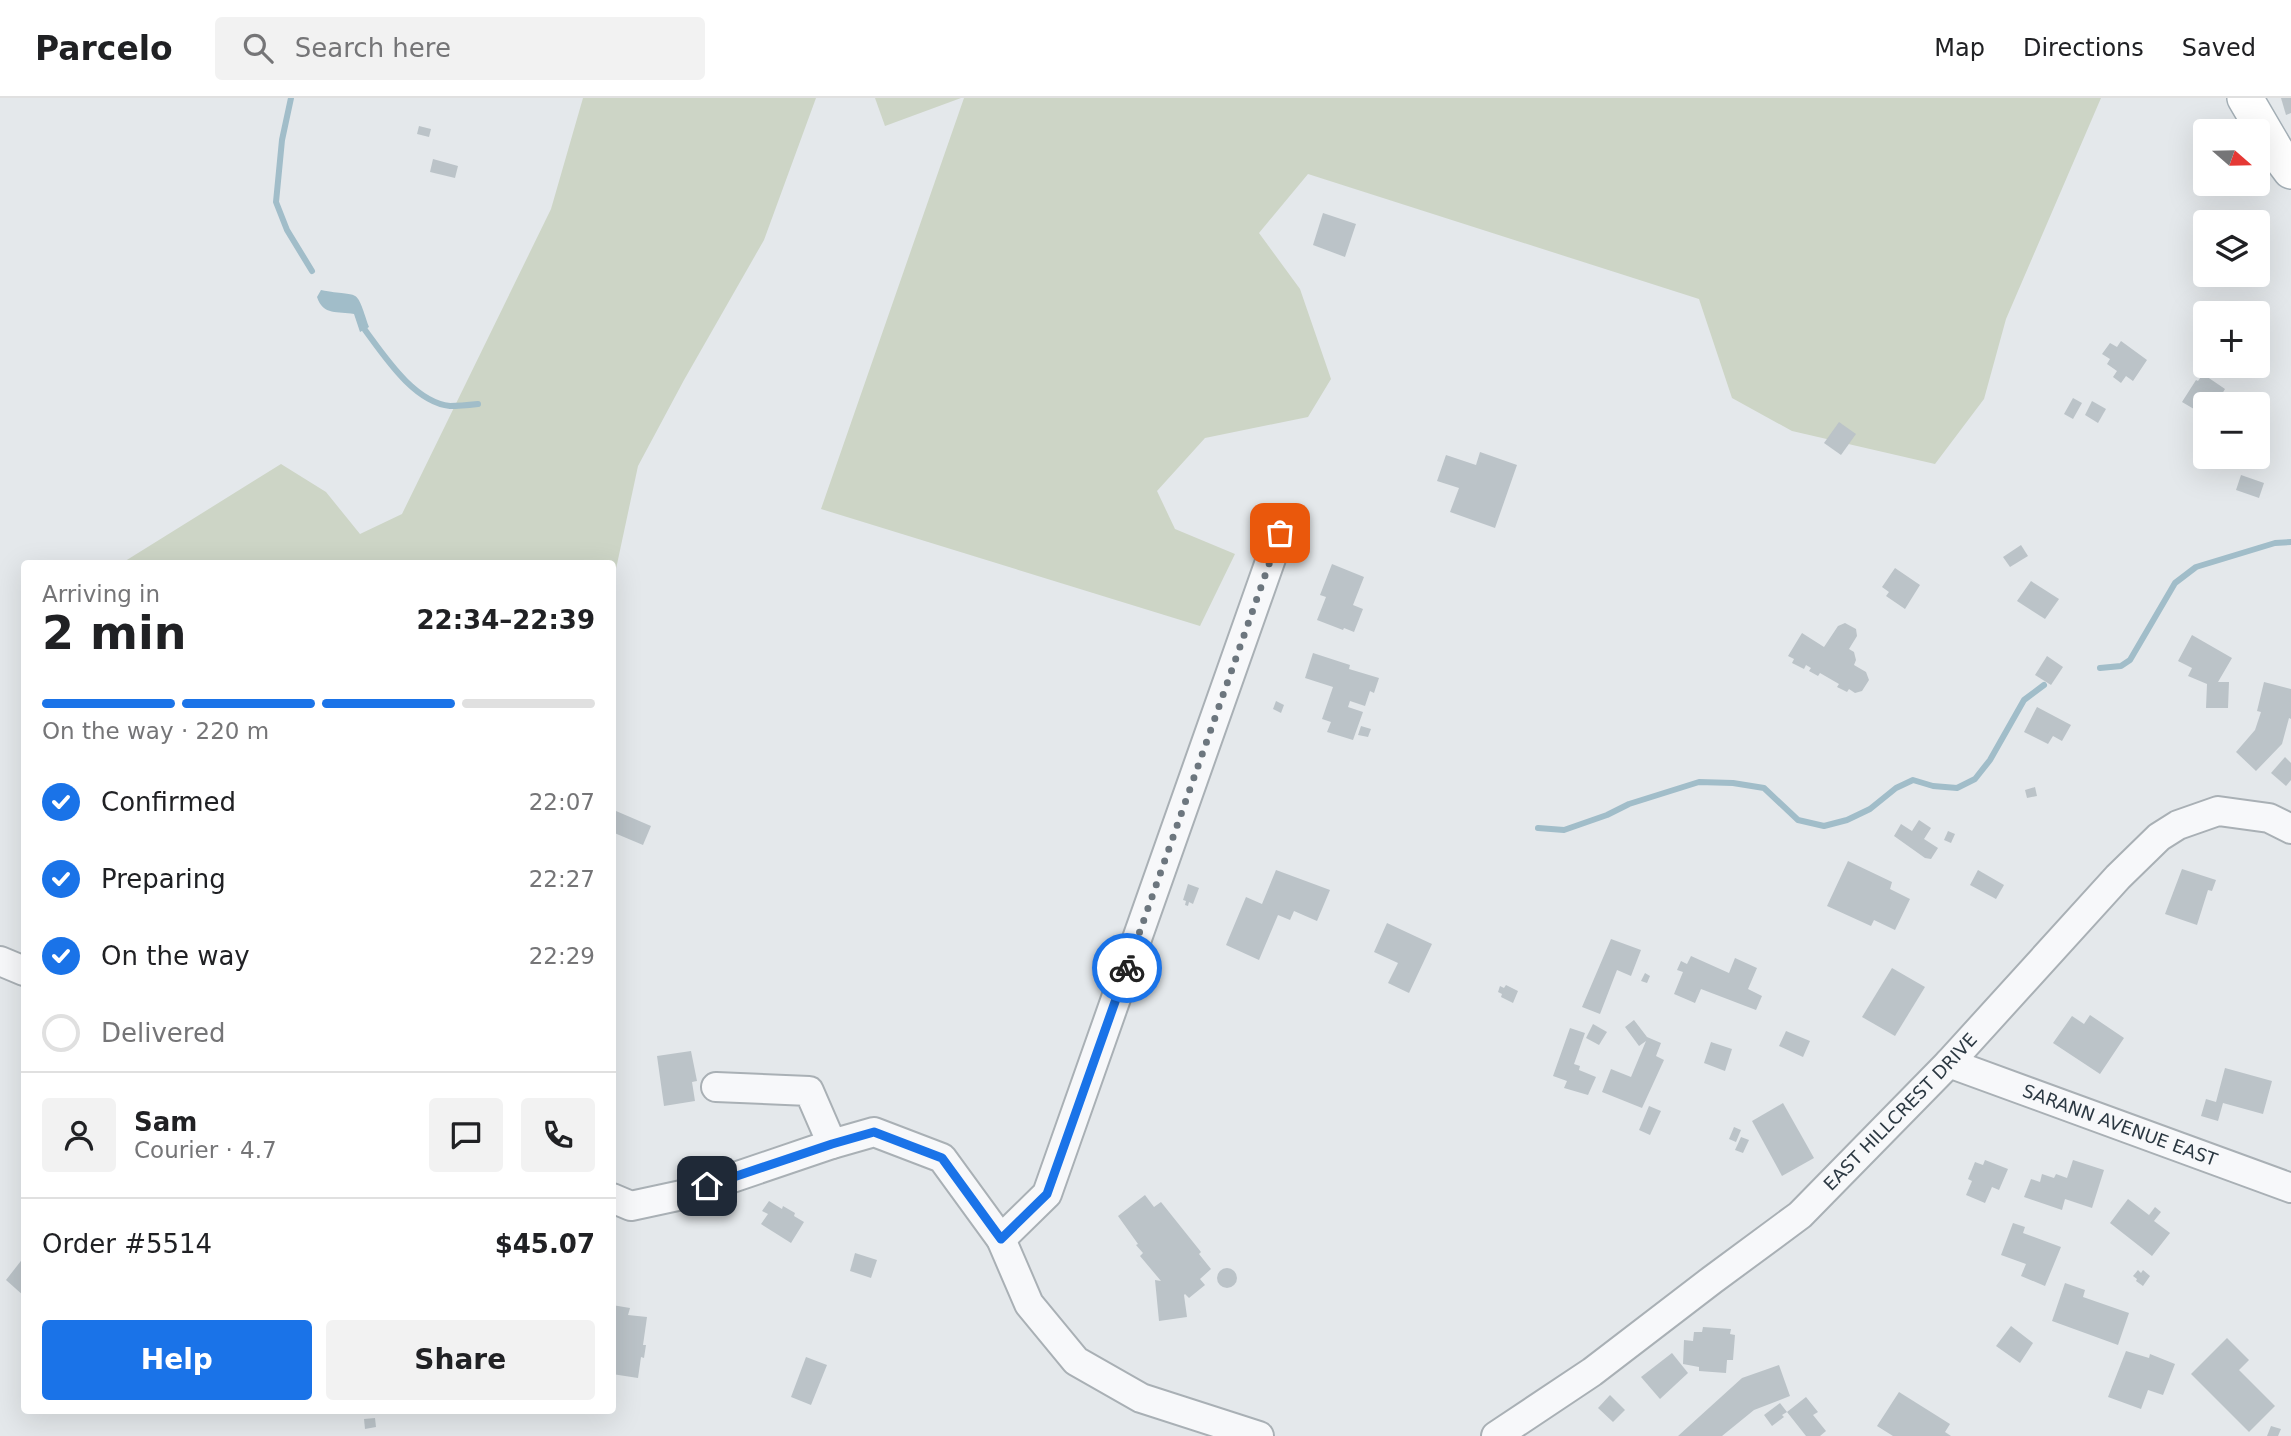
<!DOCTYPE html>
<meta charset="utf-8">
<style>
body{margin:0;font-family:"DejaVu Sans",sans-serif;background:#f2f2f2;color:#202124;height:100vh;display:flex;flex-direction:column;font-size:26px;white-space:nowrap}
*{box-sizing:border-box;margin:0}
p{font-size:23px;color:#757577}
.icon{flex:none;width:38px;height:38px;fill:none;stroke:currentColor;stroke-width:2;stroke-linecap:round;stroke-linejoin:round}
.map{position:relative;flex:1;overflow:hidden}
.sheet{position:absolute;left:21px;top:462px;width:595px;height:854px;display:flex;flex-direction:column;background:#fff;border-radius:7px;box-shadow:0 7px 28px #0002}
.sheet>*{flex:none}
.needle{width:46px;rotate:110deg}
.buttons{position:absolute;left:2193px;top:21px;display:grid;gap:14px}
.buttons a{display:grid;place-items:center;width:77px;height:77px;border-radius:7px;background:#fff;box-shadow:0 7px 28px #0002;font-size:35px}
.pin{position:absolute;display:grid;place-items:center;width:60px;height:60px;color:#fff;margin:-30px;border-radius:14px;box-shadow:0 4px 10px #0006}
.courier{position:absolute;display:grid;place-items:center;width:70px;height:70px;margin:-35px;border:5px solid #1a73e8;border-radius:50%;background:#fff;color:#222;box-shadow:0 2px 9px #0007}
.summary em{font-style:normal;font-weight:800}
.summary div{display:flex;flex-direction:column-reverse}
.summary{display:flex;align-items:center;justify-content:space-between;height:119px;padding:0 21px}
h1{font-size:46px;font-weight:800;line-height:52px}
.bar{display:grid;grid-template-columns:repeat(4,1fr);gap:10px 7px;align-content:center;height:84px;padding:0 21px}
.bar i{height:9px;border-radius:5px;background:#e0e0e0}
.bar .on{background:#1a73e8}
.bar p{grid-column:span 4}
.line{display:flex;align-items:center;gap:18px;padding:0 21px;border-top:2px solid #e0e0e0}
.line div{flex:1}
.round{display:grid;place-items:center;flex:none;width:74px;height:74px;border-radius:7px;background:#f2f2f2}
ol{padding:0 21px;list-style:none}
li{display:flex;align-items:center;gap:21px;height:77px}
li p{margin-inline-start:auto}
li .icon{padding:7px;border-radius:50%;background:#1a73e8;color:#fff;stroke-width:4}
li:last-child{color:#757577}
li i{width:38px;height:38px;border:4px solid #e0e0e0;border-radius:50%}
.action{display:flex;gap:14px;margin-top:auto;padding:14px 21px}
.action a{flex:1;height:80px;border-radius:7px;background:#1a73e8;color:#fff;font-size:28px;font-weight:800;line-height:80px;text-align:center}
.action a+a{background:#f2f2f2;color:#202124}
header{display:flex;align-items:center;gap:42px;box-sizing:border-box;height:98px;padding:0 35px;background:#fff;border-bottom:2px solid #e0e0e0}
header strong{font-size:33px}
nav{display:flex;gap:38px;margin-inline-start:auto;font-size:24px}
.search{width:490px;height:63px;background:#f2f2f2;display:flex;align-items:center;gap:18px;box-sizing:border-box;padding:0 24px;border-radius:7px;color:#757577;font-size:26px}
.map>svg:first-child{display:block}
</style>
<header>
<strong>Parcelo</strong>
<div class="search"><svg class="icon" aria-label="search" viewBox="0 0 24 24"><circle cx="10" cy="10" r="6"/><path d="M15 15l6 6"/></svg>Search here</div>
<nav><a>Map</a><a>Directions</a><a>Saved</a></nav>
</header>
<div class="map">
<svg width="2291" height="1338" viewBox="0 0 2291 1338">
<rect width="100%" height="100%" fill="#e4e8eb"/>
<g fill="#cdd5c6">
<path d="M583,0H816L764,142L684,282L638,368L613,485L612,466L122,465L281,366L326,394L360,436L402,416L551,111Z"/>
<path d="M875,0H961L885,28Z"/>
<path d="M964,0H2101L2006,221L1984,301L1935,366L1792,333L1732,300L1699,201L1308,76L1259,135L1300,191L1331,281L1308,319L1205,340L1157,393L1175,431L1235,456L1200,528L821,411Z"/>
</g>
<path fill="#a1bdc9" d="M321,192C361,200 355,187 369,229L360,234L354,216C338,213 323,218 317,199Z"/>
<g fill="none" stroke-linecap="round" stroke-linejoin="round">
<g stroke="#a1bdc9" stroke-width="6">
<path d="M291,0L282,42L276,104L287,132L312,173"/>
<path d="M363,225L365,232C385,259 414,304 450,308C459,308 469,307 478,306"/>
<path d="M2100,570L2121,568L2130,562L2175,485L2196,469L2275,445L2291,444"/>
<path d="M1538,730L1564,732L1607,717L1629,706L1699,684L1733,685L1764,690L1798,722L1824,728L1847,722L1870,711L1896,690L1913,682L1933,688L1957,690L1975,681L1990,662L2024,602L2044,587"/>
</g>
</g>
<g fill="#bbc3c8">
<path d="M2281,0H2291V15L2286,17Z"/>
<path d="M419,28L431,31L429,39L417,36Z"/>
<path d="M433,61L458,68L455,80L430,74Z"/>
<path d="M1323,115L1356,126L1345,159L1313,147Z"/>
<path d="M2121,243L2147,262L2133,283L2126,278L2121,285L2113,279L2117,273L2107,266L2110,261L2102,256L2110,245L2117,249Z"/>
<path d="M2203,276L2225,291L2222,296L2226,299L2222,305L2217,303L2222,306L2205,305L2199,314L2182,304L2196,282L2198,283Z"/>
<path d="M2073,300L2082,305L2073,321L2064,316Z"/>
<path d="M2092,303L2106,311L2098,325L2085,317Z"/>
<path d="M1839,324L1856,336L1841,357L1824,345Z"/>
<path d="M1480,354L1517,367L1495,430L1450,414L1459,390L1437,383L1446,357L1476,367Z"/>
<path d="M2241,377L2264,385L2259,400L2236,392Z"/>
<path d="M2021,447L2028,458L2010,469L2003,459Z"/>
<path d="M1332,466L1364,479L1353,507L1363,511L1354,534L1344,530L1343,532L1317,522L1326,499L1320,497Z"/>
<path d="M1895,470L1920,487L1905,511L1886,498L1889,494L1882,489Z"/>
<path d="M2031,483L2059,501L2045,521L2017,503Z"/>
<path d="M1845,525L1856,531L1857,538L1849,551L1854,554L1856,562L1854,567L1866,574L1869,582L1862,593L1855,595L1849,591L1847,594L1837,589L1839,586L1820,575L1818,578L1809,573L1811,570L1806,567L1804,571L1792,565L1794,561L1788,558L1802,535L1824,549L1838,528Z"/>
<path d="M2192,537L2232,560L2218,584H2229L2228,610H2206L2207,586L2188,578L2192,570L2178,563Z"/>
<path d="M1313,555L1350,567L1349,571L1379,580L1374,595L1370,593L1365,608L1350,603L1348,609L1363,614L1353,642L1327,634L1331,624L1322,621L1333,589L1305,580Z"/>
<path d="M2047,558L2063,569L2051,587L2035,577Z"/>
<path d="M2264,584L2291,591V621L2289,620L2282,646L2256,673L2236,654L2255,632L2261,614L2257,613Z"/>
<path d="M1276,603L1284,607L1281,615L1273,611Z"/>
<path d="M2037,609L2071,627L2062,643L2053,638L2048,646L2024,634Z"/>
<path d="M1361,628L1371,631L1368,639L1358,637Z"/>
<path d="M2285,659L2291,665V682L2286,688L2271,675Z"/>
<path d="M2035,689L2037,698L2027,700L2025,692Z"/>
<path d="M616,713L651,728L643,747L612,734V722Z"/>
<path d="M1919,722L1931,730L1924,741L1938,750L1931,761L1925,760L1894,738L1901,726L1912,733Z"/>
<path d="M1948,733L1955,736L1951,745L1944,742Z"/>
<path d="M1848,763L1892,784L1890,791L1910,801L1895,832L1874,822L1871,828L1827,808Z"/>
<path d="M2182,771L2216,782L2212,793L2208,792L2197,827L2165,816Z"/>
<path d="M1276,772L1330,792L1317,823L1294,813L1290,822L1278,817L1259,862L1226,847L1246,799L1262,806Z"/>
<path d="M1978,772L2004,787L1996,801L1970,787Z"/>
<path d="M1188,786L1199,790L1193,806L1189,804L1188,808L1185,807L1186,803L1183,802Z"/>
<path d="M1387,825L1432,846L1409,895L1388,885L1398,865L1374,854Z"/>
<path d="M1611,841L1641,852L1631,878L1617,872L1600,916L1582,909Z"/>
<path d="M1691,858L1729,875L1735,860L1757,870L1748,891L1762,898L1756,912L1701,891L1695,905L1674,896L1683,874L1677,872L1681,863L1687,866Z"/>
<path d="M1892,870L1925,889L1895,938L1862,919Z"/>
<path d="M1645,875L1650,878L1647,885L1641,883Z"/>
<path d="M1506,887L1518,893L1513,905L1501,899L1502,896L1498,894L1500,888L1504,890Z"/>
<path d="M2090,917L2124,940L2100,976L2053,945L2072,918L2084,926Z"/>
<path d="M1634,922L1647,939L1661,945L1656,958L1664,962L1642,1010L1602,994L1611,971L1631,979L1646,943L1639,948L1625,929Z"/>
<path d="M1593,926L1607,934L1599,947L1586,940Z"/>
<path d="M1570,930L1585,935L1574,966L1580,968L1579,972L1596,979L1588,997L1564,990L1567,983L1553,978Z"/>
<path d="M1786,933L1810,943L1803,959L1779,948Z"/>
<path d="M1711,944L1732,951L1725,973L1704,965Z"/>
<path d="M691,953L697,983L692,984L695,1003L664,1008L657,958Z"/>
<path d="M2225,970L2272,983L2263,1016L2223,1005L2218,1023L2201,1018L2206,1001L2216,1004Z"/>
<path d="M1783,1005L1814,1060L1782,1078L1752,1023Z"/>
<path d="M1649,1008L1661,1013L1650,1037L1639,1032Z"/>
<path d="M1734,1029L1741,1032L1736,1044L1729,1041Z"/>
<path d="M1741,1039L1749,1042L1743,1055L1735,1052Z"/>
<path d="M1985,1062L2008,1071L1999,1092L1992,1089L1985,1105L1966,1097L1972,1083L1968,1081L1975,1064L1983,1067Z"/>
<path d="M2073,1062L2104,1072L2092,1110L2065,1101L2062,1112L2024,1099L2031,1081L2040,1084L2042,1076L2054,1080L2056,1076L2067,1080Z"/>
<path d="M1145,1097L1154,1109L1161,1104L1201,1154L1199,1156L1211,1171L1200,1181L1205,1187L1189,1200L1185,1196L1184,1197L1187,1219L1159,1223L1155,1182L1161,1183L1140,1158L1143,1155L1136,1147L1138,1146L1118,1118Z"/>
<path d="M2128,1101L2149,1117L2155,1109L2161,1114L2154,1123L2170,1135L2152,1158L2110,1125Z"/>
<path d="M769,1103L782,1111L783,1108L795,1115L794,1118L804,1124L791,1145L761,1126L768,1116L762,1113Z"/>
<path d="M2013,1125L2025,1129L2023,1135L2061,1149L2045,1188L2021,1178L2026,1166L2001,1157Z"/>
<path d="M855,1155L877,1162L871,1180L850,1173Z"/>
<path d="M24,1159V1198L6,1182Z"/>
<circle cx="1227" cy="1180" r="10"/>
<path d="M2138,1172L2141,1175L2143,1172L2150,1178L2143,1188L2136,1183L2137,1181L2133,1178Z"/>
<path d="M2065,1185L2085,1192L2083,1199L2129,1215L2118,1247L2052,1223Z"/>
<path d="M612,1207L630,1210L628,1217L647,1219L643,1247H646L644,1260L641,1259L638,1280L612,1276Z"/>
<path d="M2011,1228L2033,1245L2020,1265L1996,1248Z"/>
<path d="M1703,1229L1731,1231L1730,1236L1735,1237L1733,1262H1727L1726,1275L1699,1273V1269L1683,1266L1684,1242L1693,1243L1694,1234H1702Z"/>
<path d="M2227,1240L2249,1262L2239,1272L2275,1308L2249,1334L2191,1276Z"/>
<path d="M2126,1253L2149,1260L2150,1256L2175,1266L2163,1297L2148,1292L2141,1311L2108,1299Z"/>
<path d="M1672,1255L1688,1275L1660,1301L1641,1279Z"/>
<path d="M806,1259L827,1267L811,1307L791,1299Z"/>
<path d="M1779,1267L1790,1298L1754,1312L1722,1338H1678L1742,1280Z"/>
<path d="M1899,1294L1950,1326L1945,1334L1951,1338H1893L1877,1328Z"/>
<path d="M1610,1297L1625,1312L1613,1324L1598,1310Z"/>
<path d="M1806,1299L1818,1314L1813,1317L1826,1333L1820,1338H1806L1787,1314Z"/>
<path d="M1780,1305L1787,1314L1782,1317L1784,1319L1772,1328L1764,1317Z"/>
<path d="M375,1320L376,1329L365,1331L364,1321Z"/>
<path d="M2271,1328L2281,1331L2278,1338H2267Z"/>
</g>
<g fill="none" stroke-linecap="round" stroke-linejoin="round">
<g stroke="#a9b0b5" stroke-width="32">
<g id="minor">
<path d="M0,863L24,873"/>
<path id="s1" d="M1949,965L2291,1090"/>
<path d="M716,989L809,993L832,1046"/>
<path d="M612,1100L631,1108L682,1097L832,1046L874,1034L942,1060L1001,1141L1029,1206L1076,1263L1141,1300L1259,1338"/>
<path d="M1001,1141L1047,1096L1280,435"/>
<path id="s2" d="M1496,1338L1592,1274L1712,1182L1800,1117L1949,965L2118,779L2159,739L2178,727L2218,713L2269,720L2291,731"/>
</g>
</g>
<g stroke="#a4afb6" stroke-width="38">
<path id="major" d="M2245,0L2276,53L2291,73"/>
</g>
<use href="#minor" stroke="#f7f8fa" stroke-width="28"/>
<use href="#major" stroke="#fff" stroke-width="35"/>
</g>
<g fill="none" stroke-linecap="round" stroke-linejoin="round">
<path stroke="#6c767e" stroke-width="7" stroke-dasharray="0 12.6" d="M1127,870L1280,435"/>
<path stroke="#1a73e8" stroke-width="9" d="M707,1088L832,1046L874,1034L942,1060L1001,1141L1047,1096L1127,870"/>
</g>
<g text-anchor="middle" stroke-width="5" stroke-linejoin="round" paint-order="stroke">
<g font-size="18" fill="#2c3943" stroke="#f4f7f8">
<text dy="6" stroke="none"><textPath href="#s2" startOffset="520">EAST HILLCREST DRIVE</textPath></text>
<text dy="6" stroke="none"><textPath href="#s1" startOffset="182">SARANN AVENUE EAST</textPath></text>
</g>
</g>
</svg>
<div class="buttons">
<a><svg class="needle" viewBox="-14 -14 28 28"><path d="M0-13l5 13h-10z" fill="#e53935"/><path d="M0 13l5-13h-10z" fill="#757577"/></svg></a>
<a><svg class="icon" aria-label="layers" viewBox="0 0 24 24"><path d="M12 4l9 5-9 5-9-5zM3 14l9 5 9-5"/></svg></a>
<a>+</a>
<a>−</a>
</div>
<div class="pin" style="left:1280px;top:435px;background:#ea580c"><svg class="icon" aria-label="bag" viewBox="0 0 24 24"><path d="M5 8h14l-1 12H6zM9 8a3 3 0 0 1 6 0"/></svg></div>
<div class="pin" style="left:707px;top:1088px;background:#1f2937"><svg class="icon" aria-label="home" viewBox="0 0 24 24"><path d="M3 11l9-7 9 7M6 9v11h12V9"/></svg></div>
<div class="courier" style="left:1127px;top:870px"><svg class="icon" aria-label="bike" viewBox="0 0 24 24"><circle cx="6" cy="16" r="4"/><circle cx="18" cy="16" r="4"/><path d="M6 16l4-8h5l3 8M10 8l3 8H6M13 5h3"/></svg></div>
<section class="sheet">
<div class="summary"><div><h1>2 min</h1><p>Arriving in</p></div><em>22:34–22:39</em></div>
<div class="bar"><i class="on"></i><i class="on"></i><i class="on"></i><i></i><p>On the way · 220 m</p></div>
<ol>
<li><svg class="icon" aria-label="check" viewBox="0 0 24 24"><path d="M5 12l5 5 9-10"/></svg>Confirmed<p>22:07</p></li>
<li><svg class="icon" aria-label="check" viewBox="0 0 24 24"><path d="M5 12l5 5 9-10"/></svg>Preparing<p>22:27</p></li>
<li><svg class="icon" aria-label="check" viewBox="0 0 24 24"><path d="M5 12l5 5 9-10"/></svg>On the way<p>22:29</p></li>
<li><i></i>Delivered</li>
</ol>
<div class="line" style="height:126px"><a class="round"><svg class="icon" aria-label="person" viewBox="0 0 24 24"><circle cx="12" cy="8" r="4"/><path d="M4 21q1-7 8-7t8 7"/></svg></a><div><b>Sam</b><p>Courier · 4.7</p></div><a class="round"><svg class="icon" aria-label="chat" viewBox="0 0 24 24"><path d="M4 5h16v11H9l-5 4z"/></svg></a><a class="round"><svg class="icon" aria-label="phone" viewBox="0 0 24 24"><path d="M5 4h4l2 5-3 2q2 4 5 5l2-3 5 2v4C11 20 4 13 5 4z"/></svg></a></div>
<div class="line" style="height:91px"><div>Order #5514</div><b>$45.07</b></div>
<div class="action"><a>Help</a><a>Share</a></div>
</section>
</div>
